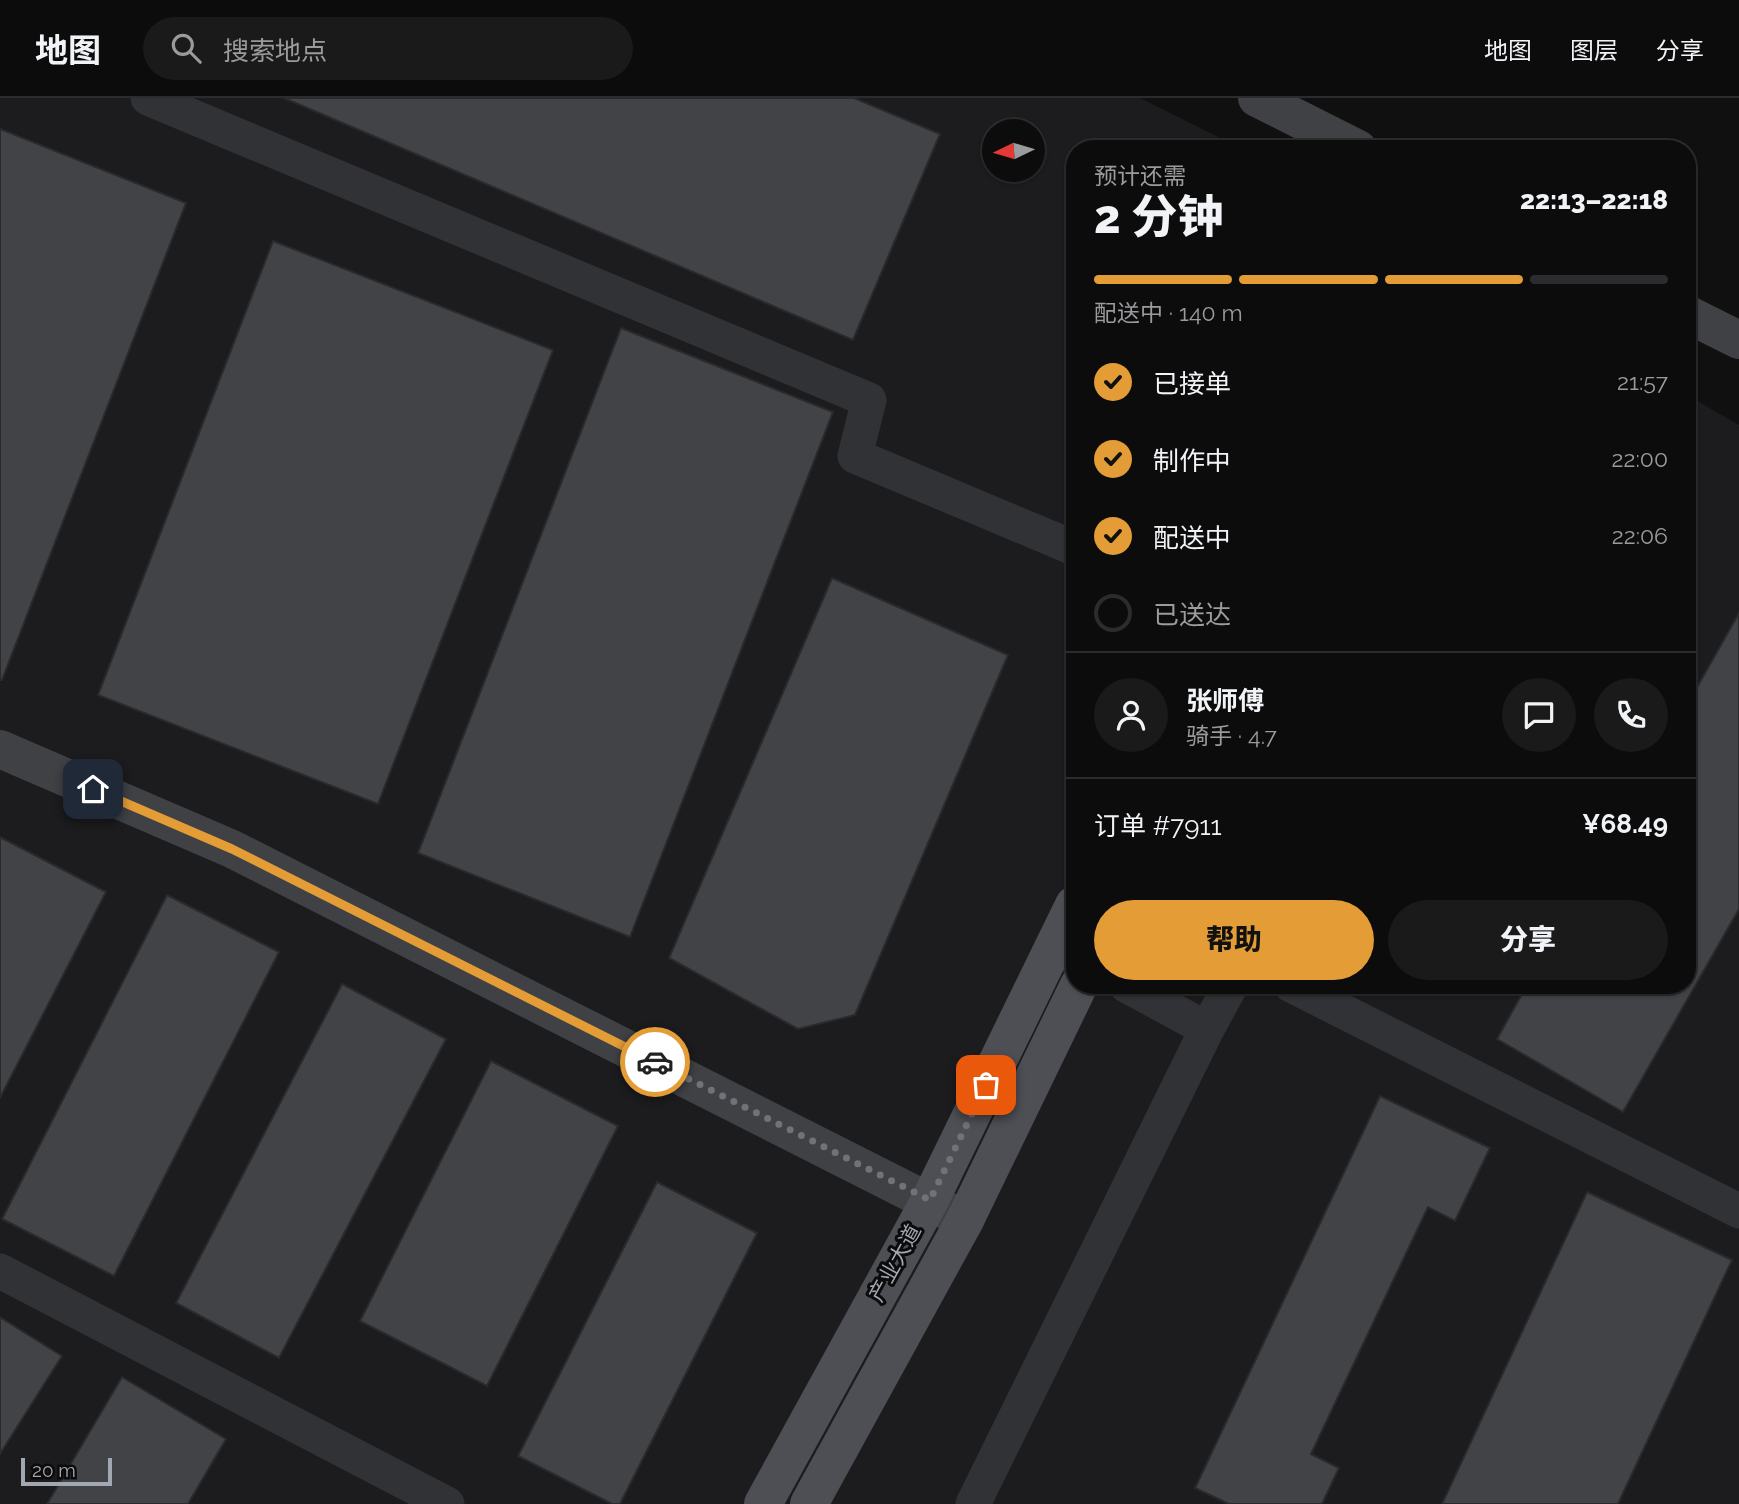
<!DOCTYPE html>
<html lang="zh">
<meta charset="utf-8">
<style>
body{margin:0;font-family:Raleway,"Noto Sans SC",sans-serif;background:#1a1a1b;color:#f1f3f6;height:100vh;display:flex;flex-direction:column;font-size:26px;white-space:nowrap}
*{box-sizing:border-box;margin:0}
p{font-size:23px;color:#9a9b9d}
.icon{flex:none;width:38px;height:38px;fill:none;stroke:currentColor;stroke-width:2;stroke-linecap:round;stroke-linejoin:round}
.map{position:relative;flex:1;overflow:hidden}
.drawer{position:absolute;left:1066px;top:42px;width:630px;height:854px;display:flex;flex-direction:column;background:#0c0c0d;border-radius:28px;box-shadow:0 2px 5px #0004,0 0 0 2px #2c2c2e}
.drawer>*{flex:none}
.needle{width:46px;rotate:265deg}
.tools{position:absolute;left:982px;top:21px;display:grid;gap:14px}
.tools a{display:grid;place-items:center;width:63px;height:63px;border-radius:50%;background:#0c0c0d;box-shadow:0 2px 5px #0004,0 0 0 2px #2c2c2e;font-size:35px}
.scale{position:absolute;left:21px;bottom:18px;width:91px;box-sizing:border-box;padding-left:7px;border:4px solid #a2a8b1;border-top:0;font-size:19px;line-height:24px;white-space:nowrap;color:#a2a8b1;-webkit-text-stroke:5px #0b0b0c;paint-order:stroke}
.pin{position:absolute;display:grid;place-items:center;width:60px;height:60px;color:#fff;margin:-30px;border-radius:14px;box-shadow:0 4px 10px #0006}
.courier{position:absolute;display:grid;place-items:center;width:70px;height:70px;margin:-35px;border:5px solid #e39c36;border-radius:50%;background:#fff;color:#222;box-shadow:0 2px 9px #0007}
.overview em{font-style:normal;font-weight:800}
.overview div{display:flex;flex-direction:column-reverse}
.overview{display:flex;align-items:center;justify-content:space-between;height:119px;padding:0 28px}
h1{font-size:46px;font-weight:800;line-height:52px}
.bar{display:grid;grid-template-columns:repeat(4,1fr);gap:10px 7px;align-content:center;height:84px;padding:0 28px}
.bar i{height:9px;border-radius:5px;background:#2c2c2e}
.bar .current{background:#e39c36}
.bar p{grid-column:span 4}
.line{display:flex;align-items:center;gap:18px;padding:0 28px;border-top:2px solid #2c2c2e}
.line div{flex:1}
.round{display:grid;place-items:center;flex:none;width:74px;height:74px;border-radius:37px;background:#1a1a1b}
ol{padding:0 28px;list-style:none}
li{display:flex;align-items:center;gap:21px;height:77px}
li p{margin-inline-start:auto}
li .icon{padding:7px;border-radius:50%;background:#e39c36;color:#111;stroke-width:4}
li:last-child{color:#9a9b9d}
li i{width:38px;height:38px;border:4px solid #2c2c2e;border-radius:50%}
.action{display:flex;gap:14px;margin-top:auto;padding:14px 28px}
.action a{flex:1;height:80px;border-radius:42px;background:#e39c36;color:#111;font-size:28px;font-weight:800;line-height:80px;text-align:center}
.action a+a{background:#1a1a1b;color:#f1f3f6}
header{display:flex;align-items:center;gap:42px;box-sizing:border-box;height:98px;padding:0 35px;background:#0c0c0d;border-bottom:2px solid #2c2c2e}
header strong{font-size:33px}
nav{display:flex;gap:38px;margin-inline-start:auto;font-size:24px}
.search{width:490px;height:63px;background:#1a1a1b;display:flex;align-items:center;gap:18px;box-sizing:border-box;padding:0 24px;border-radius:38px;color:#9a9b9d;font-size:26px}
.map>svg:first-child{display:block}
</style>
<header>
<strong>地图</strong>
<div class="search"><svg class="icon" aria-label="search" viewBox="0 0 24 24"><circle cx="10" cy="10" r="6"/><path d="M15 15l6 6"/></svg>搜索地点</div>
<nav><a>地图</a><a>图层</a><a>分享</a></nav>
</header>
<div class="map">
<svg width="1739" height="1406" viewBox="0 0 1739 1406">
<rect width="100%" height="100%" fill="#101011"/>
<path fill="#1c1c1e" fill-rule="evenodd" d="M0,0H1140L1242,51H1074V887H1687V297L1739,327V1406H0ZM994,33H1032V72H994Z"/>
<g fill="#414347" stroke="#2a2a2d" stroke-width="2">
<path d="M284,0H854L940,36L853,242Z"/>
<path d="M0,31L186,105L2,582H0Z"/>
<path d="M273,143L553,252L378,706L98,597Z"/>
<path d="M621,230L833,314L630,839L418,755Z"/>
<path d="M832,480L1008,557L855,917L798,931L669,860Z"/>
<path d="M1739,515V811L1623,1014L1497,941L1527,887H1687V607Z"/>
<path d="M0,739L106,794L0,1000Z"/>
<path d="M167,797L279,854L114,1178L2,1121Z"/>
<path d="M342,886L446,941L279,1260L176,1205Z"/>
<path d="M491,963L618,1028L487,1288L360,1223Z"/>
<path d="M1380,998L1490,1050L1455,1123L1428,1109L1311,1356L1339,1370L1322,1406H1229L1195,1390Z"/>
<path d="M657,1084L757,1135L620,1406H612L518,1358Z"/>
<path d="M1587,1094L1732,1162L1618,1406H1442Z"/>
<path d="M0,1219L62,1258L0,1356Z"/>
<path d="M122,1279L226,1341L188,1406H47Z"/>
</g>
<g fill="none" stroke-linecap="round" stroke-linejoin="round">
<g stroke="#313236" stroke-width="35">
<path d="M148,0L869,302L855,358L1074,450"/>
<path d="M1053,848L1074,860"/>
<path d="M1126,887L1207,931"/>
<path d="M1291,887L1739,1113"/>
<path d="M0,1173L447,1406"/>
<path d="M973,1406L1207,931L1231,887"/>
</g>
<g stroke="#3f4145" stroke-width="38">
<path d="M1257,0L1358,51"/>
<path d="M1687,216L1739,242"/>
<path d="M0,651L232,751L965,1122"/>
</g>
<g stroke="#4d4f54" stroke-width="38">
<path d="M763,1406L930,1102L1074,807"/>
<path d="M809,1406L965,1122L1079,887"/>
</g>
</g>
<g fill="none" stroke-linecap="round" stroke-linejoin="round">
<path stroke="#6f7379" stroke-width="7" stroke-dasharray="0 12.6" d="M655,964L930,1102L986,987"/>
<path stroke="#e39c36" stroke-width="9" d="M93,691L232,751L655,964"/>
</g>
<g text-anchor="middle" stroke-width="6" stroke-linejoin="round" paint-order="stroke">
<g font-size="21" fill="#a2a8b1" stroke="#0b0b0c">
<text transform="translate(895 1165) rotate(-61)" y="7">产业大道</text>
</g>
</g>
</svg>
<div class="tools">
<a><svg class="needle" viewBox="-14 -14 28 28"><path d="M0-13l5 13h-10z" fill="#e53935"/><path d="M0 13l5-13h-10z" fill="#9a9b9d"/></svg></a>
</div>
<div class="scale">20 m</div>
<div class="pin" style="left:986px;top:987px;background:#ea580c"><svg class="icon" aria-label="bag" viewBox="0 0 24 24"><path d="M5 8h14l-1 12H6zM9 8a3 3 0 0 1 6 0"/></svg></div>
<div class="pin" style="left:93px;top:691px;background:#1f2937"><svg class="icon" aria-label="home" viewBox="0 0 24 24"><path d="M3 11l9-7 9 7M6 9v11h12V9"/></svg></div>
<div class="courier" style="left:655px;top:964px"><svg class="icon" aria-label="car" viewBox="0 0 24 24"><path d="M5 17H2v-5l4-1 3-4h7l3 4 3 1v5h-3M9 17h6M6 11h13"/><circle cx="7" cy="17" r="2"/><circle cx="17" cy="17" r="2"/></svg></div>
<section class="drawer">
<div class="overview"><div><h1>2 分钟</h1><p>预计还需</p></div><em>22:13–22:18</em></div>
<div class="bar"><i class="current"></i><i class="current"></i><i class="current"></i><i></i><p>配送中 · 140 m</p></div>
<ol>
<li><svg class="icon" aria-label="check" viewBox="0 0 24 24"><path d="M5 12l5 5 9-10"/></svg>已接单<p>21:57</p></li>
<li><svg class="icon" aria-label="check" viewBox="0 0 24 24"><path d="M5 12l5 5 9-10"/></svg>制作中<p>22:00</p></li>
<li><svg class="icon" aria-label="check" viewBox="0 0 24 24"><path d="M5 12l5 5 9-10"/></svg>配送中<p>22:06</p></li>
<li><i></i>已送达</li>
</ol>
<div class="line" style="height:126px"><a class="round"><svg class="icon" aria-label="person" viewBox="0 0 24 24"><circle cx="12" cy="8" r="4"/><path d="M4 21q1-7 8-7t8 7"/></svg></a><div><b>张师傅</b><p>骑手 · 4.7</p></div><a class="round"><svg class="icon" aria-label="chat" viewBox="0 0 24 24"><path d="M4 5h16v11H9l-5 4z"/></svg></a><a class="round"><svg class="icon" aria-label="phone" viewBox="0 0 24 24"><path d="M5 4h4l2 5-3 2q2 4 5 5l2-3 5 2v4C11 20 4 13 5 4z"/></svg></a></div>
<div class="line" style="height:91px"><div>订单 #7911</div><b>¥68.49</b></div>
<div class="action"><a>帮助</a><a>分享</a></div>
</section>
</div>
